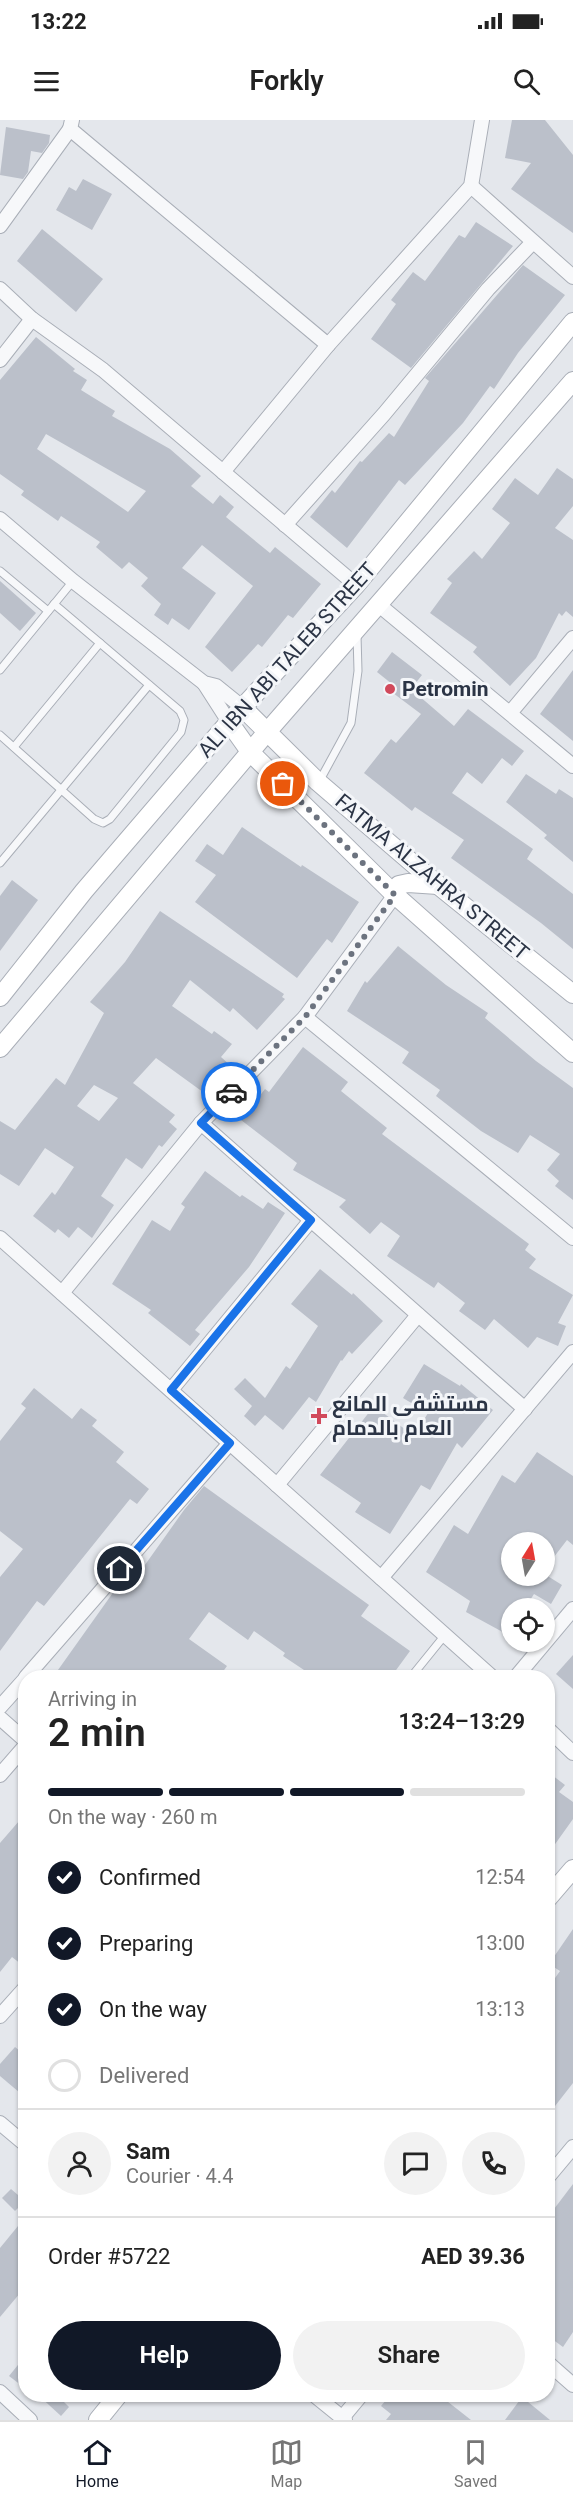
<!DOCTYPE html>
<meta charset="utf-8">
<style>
body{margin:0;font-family:Roboto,Cairo,sans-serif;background:#f2f2f2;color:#222;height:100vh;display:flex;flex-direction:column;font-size:22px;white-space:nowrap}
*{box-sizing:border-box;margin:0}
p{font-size:20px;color:#767676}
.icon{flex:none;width:33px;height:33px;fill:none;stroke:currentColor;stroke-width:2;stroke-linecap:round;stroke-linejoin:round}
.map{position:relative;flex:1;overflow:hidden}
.details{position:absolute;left:18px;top:1550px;width:537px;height:732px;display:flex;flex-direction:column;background:#fff;border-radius:24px;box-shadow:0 2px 4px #0004}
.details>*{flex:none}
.needle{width:39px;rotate:11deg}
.tools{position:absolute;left:501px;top:1412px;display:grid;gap:12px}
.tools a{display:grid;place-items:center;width:54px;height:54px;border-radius:50%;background:#fff;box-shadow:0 2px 4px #0004;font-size:30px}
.pin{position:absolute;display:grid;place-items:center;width:51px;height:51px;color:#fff;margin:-26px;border:3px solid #fff;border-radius:50%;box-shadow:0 2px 6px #0007}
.courier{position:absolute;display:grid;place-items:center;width:60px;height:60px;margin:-30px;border:4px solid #1a73e8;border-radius:50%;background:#fff;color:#222;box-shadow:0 2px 8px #0007}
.overview em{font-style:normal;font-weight:600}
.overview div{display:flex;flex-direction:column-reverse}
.overview{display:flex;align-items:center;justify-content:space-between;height:102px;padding:0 30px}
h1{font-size:39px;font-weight:600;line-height:45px}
.bar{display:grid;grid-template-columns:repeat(4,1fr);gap:9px 6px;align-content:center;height:72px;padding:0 30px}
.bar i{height:8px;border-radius:4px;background:#e0e0e0}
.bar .selected{background:#111827}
.bar p{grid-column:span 4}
.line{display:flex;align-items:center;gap:15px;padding:0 30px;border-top:2px solid #e0e0e0}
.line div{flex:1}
.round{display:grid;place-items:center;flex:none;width:63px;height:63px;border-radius:32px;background:#f2f2f2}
ol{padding:0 30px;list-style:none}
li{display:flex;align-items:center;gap:18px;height:66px}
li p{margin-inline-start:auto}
li .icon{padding:6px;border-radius:50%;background:#111827;color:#fff;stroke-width:4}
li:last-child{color:#767676}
li i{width:33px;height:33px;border:3px solid #e0e0e0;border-radius:50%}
.action{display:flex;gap:12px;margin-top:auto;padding:12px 30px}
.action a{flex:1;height:69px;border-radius:36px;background:#111827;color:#fff;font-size:24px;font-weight:600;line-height:69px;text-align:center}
.action a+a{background:#f2f2f2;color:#222}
.status{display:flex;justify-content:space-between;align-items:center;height:42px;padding:0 30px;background:#fff;direction:ltr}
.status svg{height:16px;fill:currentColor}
header{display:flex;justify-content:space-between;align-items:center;height:78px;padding:0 30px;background:#fff;font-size:27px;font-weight:600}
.dock{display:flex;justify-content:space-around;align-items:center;height:84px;border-top:2px solid #e0e0e0;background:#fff;font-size:16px;color:#767676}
.dock a{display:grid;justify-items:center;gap:3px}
.dock .selected{color:#111827}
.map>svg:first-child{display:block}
</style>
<div class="status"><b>13:22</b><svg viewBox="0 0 49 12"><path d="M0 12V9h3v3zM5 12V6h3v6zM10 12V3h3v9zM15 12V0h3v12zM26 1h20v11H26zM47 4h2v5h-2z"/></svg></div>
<header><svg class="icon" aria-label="menu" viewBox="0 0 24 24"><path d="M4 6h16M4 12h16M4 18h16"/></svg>Forkly<svg class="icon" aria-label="search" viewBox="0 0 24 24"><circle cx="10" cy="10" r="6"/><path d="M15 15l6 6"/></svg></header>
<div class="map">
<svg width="573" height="2300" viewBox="0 0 573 2300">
<rect width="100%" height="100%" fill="#e4e7ec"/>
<g fill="#bbc0ca" fill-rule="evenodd">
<path d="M512,0H545L573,35V113L511,69L531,43L505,38Z"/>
<path d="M6,7L50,15L49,23L42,33L31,31L28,52L23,59L0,55Z"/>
<path d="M83,59L112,74L92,110L56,90L69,67L76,71Z"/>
<path d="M476,102L513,126L411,248L371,219L396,184L391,180L413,152L425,161L459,115L465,118Z"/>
<path d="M42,109L103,159L76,192L17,141Z"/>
<path d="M523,145L565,175L518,233L494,269L490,266L463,303L405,365L399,360L347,428L310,397L332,370L335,373L360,341L362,342L389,313L394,317L429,261L425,258Z"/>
<path d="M36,217L75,249L73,251L87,260L81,270L115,291L112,296L170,329L201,356L191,366L213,384L220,375L234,387L226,397L270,433L275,427L321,464L293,498L288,495L262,527L258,524L232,552L205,527L253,466L248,462L202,425L182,448L216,473L189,510L172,498L168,505L154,495L161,484L141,466L148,458L129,442L122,449L96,427L100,422L61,396L58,401L21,375L24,371L0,354V260ZM46,314L146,371L128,392L37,329Z"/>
<path d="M557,348L573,359V386L555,408L573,420V497L566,491L562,496L559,493L536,538L510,566L473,532L477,527L430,493L452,463L447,459L474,431L482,439L510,403L492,389L515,358L538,375Z"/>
<path d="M0,461L36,493L20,511L0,493Z"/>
<path d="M392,532L422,555L411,569L454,606L468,589L524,631L512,646L502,638L482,664L467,652L452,673L533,729L527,739L573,774V829L541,803L451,738L464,720L415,687L412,691L364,653L391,619L396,623L421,594L393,573L397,568L377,552Z"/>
<path d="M573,550V621L540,594Z"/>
<path d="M526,654L556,674L559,669L573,678V742L544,718L547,715L506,682Z"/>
<path d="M242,707L301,747L302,745L359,782L332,823L327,819L297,858L195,782L216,755L195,741L207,724L223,735Z"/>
<path d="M12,760L38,780L0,831V776Z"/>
<path d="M160,791L284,874L282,877L285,879L257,910L233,888L230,892L190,860L172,886L212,914L214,911L232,924L221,937L231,946L207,975L156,938L133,963L175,995L169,1002L177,1009L162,1027L159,1025L142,1049L126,1038L101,1076L114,1085L92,1118L78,1107L69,1118L58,1109L55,1113L33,1096L52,1072L55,1075L74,1047L45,1028L19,1066L0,1054V1001L15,1010L56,958L65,965L104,893L90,882L125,842ZM94,965L118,978L99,1001L77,986Z"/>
<path d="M398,826L446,865L488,893L485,898L536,941L573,968V1080L555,1066L559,1061L547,1050L560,1034L530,1015L518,1033L481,1011L436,976L440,970L402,943L409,932L347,891L365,861L367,863Z"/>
<path d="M303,927L348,962L341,971L387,1008L382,1014L529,1124L525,1130L536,1139L529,1148L573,1175L558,1203L566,1206L558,1226L537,1217L528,1228L494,1199L485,1210L459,1191L465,1183L438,1162L434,1168L387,1136L400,1116L381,1102L370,1114L339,1087L346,1080L293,1050L297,1043L241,1000L265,969L269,972Z"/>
<path d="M205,1051L240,1077L242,1075L263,1089L268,1082L285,1093L249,1147L195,1210L200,1214L190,1226L148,1193L151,1190L112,1164L152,1100L170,1111L185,1087L181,1084Z"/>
<path d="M320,1149L352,1175L353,1173L383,1201L352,1234L349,1231L342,1241L341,1240L316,1282L309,1277L283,1310L265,1295L255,1306L244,1296L252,1286L234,1269L245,1258L265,1278L286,1246L290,1249L318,1206L291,1184Z"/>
<path d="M424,1244L460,1266L461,1264L493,1290L462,1328L457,1323L430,1370L421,1365L390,1414L355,1392L361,1383L320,1355L374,1286L414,1316L428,1293L403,1278Z"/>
<path d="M34,1268L72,1299L81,1288L97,1300L92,1306L124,1332L116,1342L149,1369L137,1384L130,1379L44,1486L37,1481L0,1531V1457L23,1429L0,1411V1321L26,1288L21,1284Z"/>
<path d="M537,1332L573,1356V1425L567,1420L544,1450V1422H512V1455H546L562,1465L551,1484L534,1474L525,1488H512V1517L466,1492L470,1481L426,1452L454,1405L468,1414L502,1355L515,1363Z"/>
<path d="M204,1366L369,1485L361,1496L410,1531L391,1557H298L304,1550L283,1536L285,1533L254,1511L248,1520L209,1492L189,1519L227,1546L219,1557H53L117,1467L125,1473L184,1390Z"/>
<path d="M573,1535V1569L556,1554Z"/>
<path d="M548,1652L565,1665L559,1672L573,1682V1699L548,1734Z"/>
<path d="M26,1693V1848L12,1837L0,1852V1723Z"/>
<path d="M573,1809V1963L548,1995V1868L560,1851L549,1844Z"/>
<path d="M15,1927L26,1936V1978L0,1956V1944Z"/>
<path d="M573,2064V2212L563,2227L548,2216V2097Z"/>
<path d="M11,2069L25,2081L15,2091L2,2078Z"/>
<path d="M18,2106L26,2112V2166L0,2197V2128Z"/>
<path d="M26,2235V2269L9,2256Z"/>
<path d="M37,2274H56L69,2287L61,2296Z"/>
<path d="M391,2274H438L471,2300H386L391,2294L381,2286Z"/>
<path d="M522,2277L550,2300H505Z"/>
</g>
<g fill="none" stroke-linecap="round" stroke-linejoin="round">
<g stroke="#a9aeb7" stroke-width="9">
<g id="lane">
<path d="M0,451L48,491"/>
<path d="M0,550L73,461"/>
<path d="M0,615L94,699L103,703L110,699L181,612L184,600L180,591L54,484"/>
<path d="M14,627L100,523"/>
<path d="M320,660L351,603L358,551L357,515"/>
<path d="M0,743L149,565"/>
<path d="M411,1557L445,1515"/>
</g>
</g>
<g stroke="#a9aeb7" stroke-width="16">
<g id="street">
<path d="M72,0L70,9L328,225"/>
<path d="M471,66L573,157"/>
<path d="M0,106L70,9"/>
<path d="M0,169L32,199L103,250L356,465"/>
<path d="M0,240L32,199"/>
<path d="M223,352L328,225L471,66L482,0"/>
<path d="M0,399L73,461L204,563L216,566L242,587"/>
<path d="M285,405L384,294L488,169L533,122"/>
<path d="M379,485L573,646"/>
<path d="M204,563L229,602"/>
<path d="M510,593L573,518"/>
<path d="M305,897L573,1118"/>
<path d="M201,1003L525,1289"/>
<path d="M0,1118L492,1557"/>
<path d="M62,1173L201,1003L305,897L395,775"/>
<path d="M171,1270L311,1100"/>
<path d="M277,1365L418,1195"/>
<path d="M381,1458L573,1232"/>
<path d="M26,1557L230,1323"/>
<path d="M516,1557L573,1489"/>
<path d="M0,1587L26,1558"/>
<path d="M0,1598L26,1621"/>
<path d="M548,1609L573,1633"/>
<path d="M0,1655L26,1625"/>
<path d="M0,1896L26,1867"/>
<path d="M0,2003L26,2025"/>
<path d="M548,2057L573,2027"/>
<path d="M548,2243L573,2265"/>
<path d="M0,2272L30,2300"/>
<path d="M313,2274L345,2300"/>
<path d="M342,2298L362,2274"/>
</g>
</g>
<g stroke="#a9aeb7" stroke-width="20">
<g id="secondary">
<path d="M242,587L318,662L438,765L573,874"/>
<path d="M229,602L251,633L395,775L573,933"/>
<path d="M395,775L399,765L408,763L438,765"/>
<path d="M0,877L84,771L229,602L356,465L573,202"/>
<path d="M0,928L267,612L573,261"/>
<path d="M548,1778L573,1749"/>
<path d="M98,2300L119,2274"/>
</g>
</g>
<use href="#lane" stroke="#f7f8fa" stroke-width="7"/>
<use href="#street" stroke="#f7f8fa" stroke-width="14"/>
<use href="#secondary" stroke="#fff" stroke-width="18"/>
</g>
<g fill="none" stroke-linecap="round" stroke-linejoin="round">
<path stroke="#6c737f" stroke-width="6" stroke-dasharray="0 10.8" d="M231,972L305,897L395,775L283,664"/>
<path stroke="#1a73e8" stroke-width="8" d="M120,1449L230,1323L171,1270L311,1100L201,1003L231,972"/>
</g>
<g fill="#d1495b" stroke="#f4f6f9" stroke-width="2">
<circle cx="390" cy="569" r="6"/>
<path d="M316 1287h6v6h6v6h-6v6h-6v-6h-6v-6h6z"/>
</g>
<g text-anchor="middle" stroke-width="6" stroke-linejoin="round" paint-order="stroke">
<g font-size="21" fill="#2b3445" stroke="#f4f6f9">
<text transform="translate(287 540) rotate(-48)" y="7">ALI IBN ABI TALEB STREET</text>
<text transform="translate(432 757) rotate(40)" y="7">FATMA ALZAHRA STREET</text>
</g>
<g font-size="21" font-weight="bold" fill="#2b3445" stroke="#f4f6f9" text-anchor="start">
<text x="402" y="576">Petromin</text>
<text x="332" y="1291">مستشفى المانع<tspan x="332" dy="24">العام بالدمام</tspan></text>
</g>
</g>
</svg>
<div class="tools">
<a><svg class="needle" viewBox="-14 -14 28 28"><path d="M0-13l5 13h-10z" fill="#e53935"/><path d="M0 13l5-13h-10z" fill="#767676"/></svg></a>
<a><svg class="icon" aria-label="locate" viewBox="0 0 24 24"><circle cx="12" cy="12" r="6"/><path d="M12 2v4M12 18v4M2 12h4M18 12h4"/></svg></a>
</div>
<div class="pin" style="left:283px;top:664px;background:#ea580c"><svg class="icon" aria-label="bag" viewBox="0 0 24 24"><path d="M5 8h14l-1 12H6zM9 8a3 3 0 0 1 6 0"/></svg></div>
<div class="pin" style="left:120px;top:1449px;background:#1f2937"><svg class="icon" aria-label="home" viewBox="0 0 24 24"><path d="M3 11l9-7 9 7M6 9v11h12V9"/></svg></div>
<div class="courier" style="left:231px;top:972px"><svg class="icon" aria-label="car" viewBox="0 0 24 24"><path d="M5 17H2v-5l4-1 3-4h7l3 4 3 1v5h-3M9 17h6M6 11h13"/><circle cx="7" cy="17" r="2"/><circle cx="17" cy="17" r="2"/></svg></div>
<section class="details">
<div class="overview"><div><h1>2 min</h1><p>Arriving in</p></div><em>13:24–13:29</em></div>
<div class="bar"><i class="selected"></i><i class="selected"></i><i class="selected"></i><i></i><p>On the way · 260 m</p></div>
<ol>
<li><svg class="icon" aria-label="check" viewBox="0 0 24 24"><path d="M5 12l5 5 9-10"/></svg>Confirmed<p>12:54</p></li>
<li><svg class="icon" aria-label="check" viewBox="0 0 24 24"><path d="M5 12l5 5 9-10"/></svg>Preparing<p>13:00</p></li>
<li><svg class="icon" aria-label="check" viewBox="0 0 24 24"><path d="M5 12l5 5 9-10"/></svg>On the way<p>13:13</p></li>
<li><i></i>Delivered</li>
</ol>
<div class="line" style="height:108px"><a class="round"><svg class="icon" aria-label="person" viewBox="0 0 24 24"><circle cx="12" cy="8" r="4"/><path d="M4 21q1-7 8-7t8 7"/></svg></a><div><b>Sam</b><p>Courier · 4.4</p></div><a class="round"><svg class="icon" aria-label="chat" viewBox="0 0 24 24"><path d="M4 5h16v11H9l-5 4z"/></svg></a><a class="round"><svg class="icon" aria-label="phone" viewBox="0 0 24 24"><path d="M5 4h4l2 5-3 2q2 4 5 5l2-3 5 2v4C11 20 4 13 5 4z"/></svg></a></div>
<div class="line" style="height:78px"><div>Order #5722</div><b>AED 39.36</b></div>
<div class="action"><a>Help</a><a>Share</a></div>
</section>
</div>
<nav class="dock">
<a class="selected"><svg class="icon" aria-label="home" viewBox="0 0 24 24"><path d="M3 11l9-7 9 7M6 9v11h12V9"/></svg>Home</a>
<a><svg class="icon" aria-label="map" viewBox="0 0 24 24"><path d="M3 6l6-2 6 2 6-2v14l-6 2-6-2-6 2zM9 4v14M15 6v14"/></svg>Map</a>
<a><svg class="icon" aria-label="saved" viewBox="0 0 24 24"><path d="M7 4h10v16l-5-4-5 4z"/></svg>Saved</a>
</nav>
